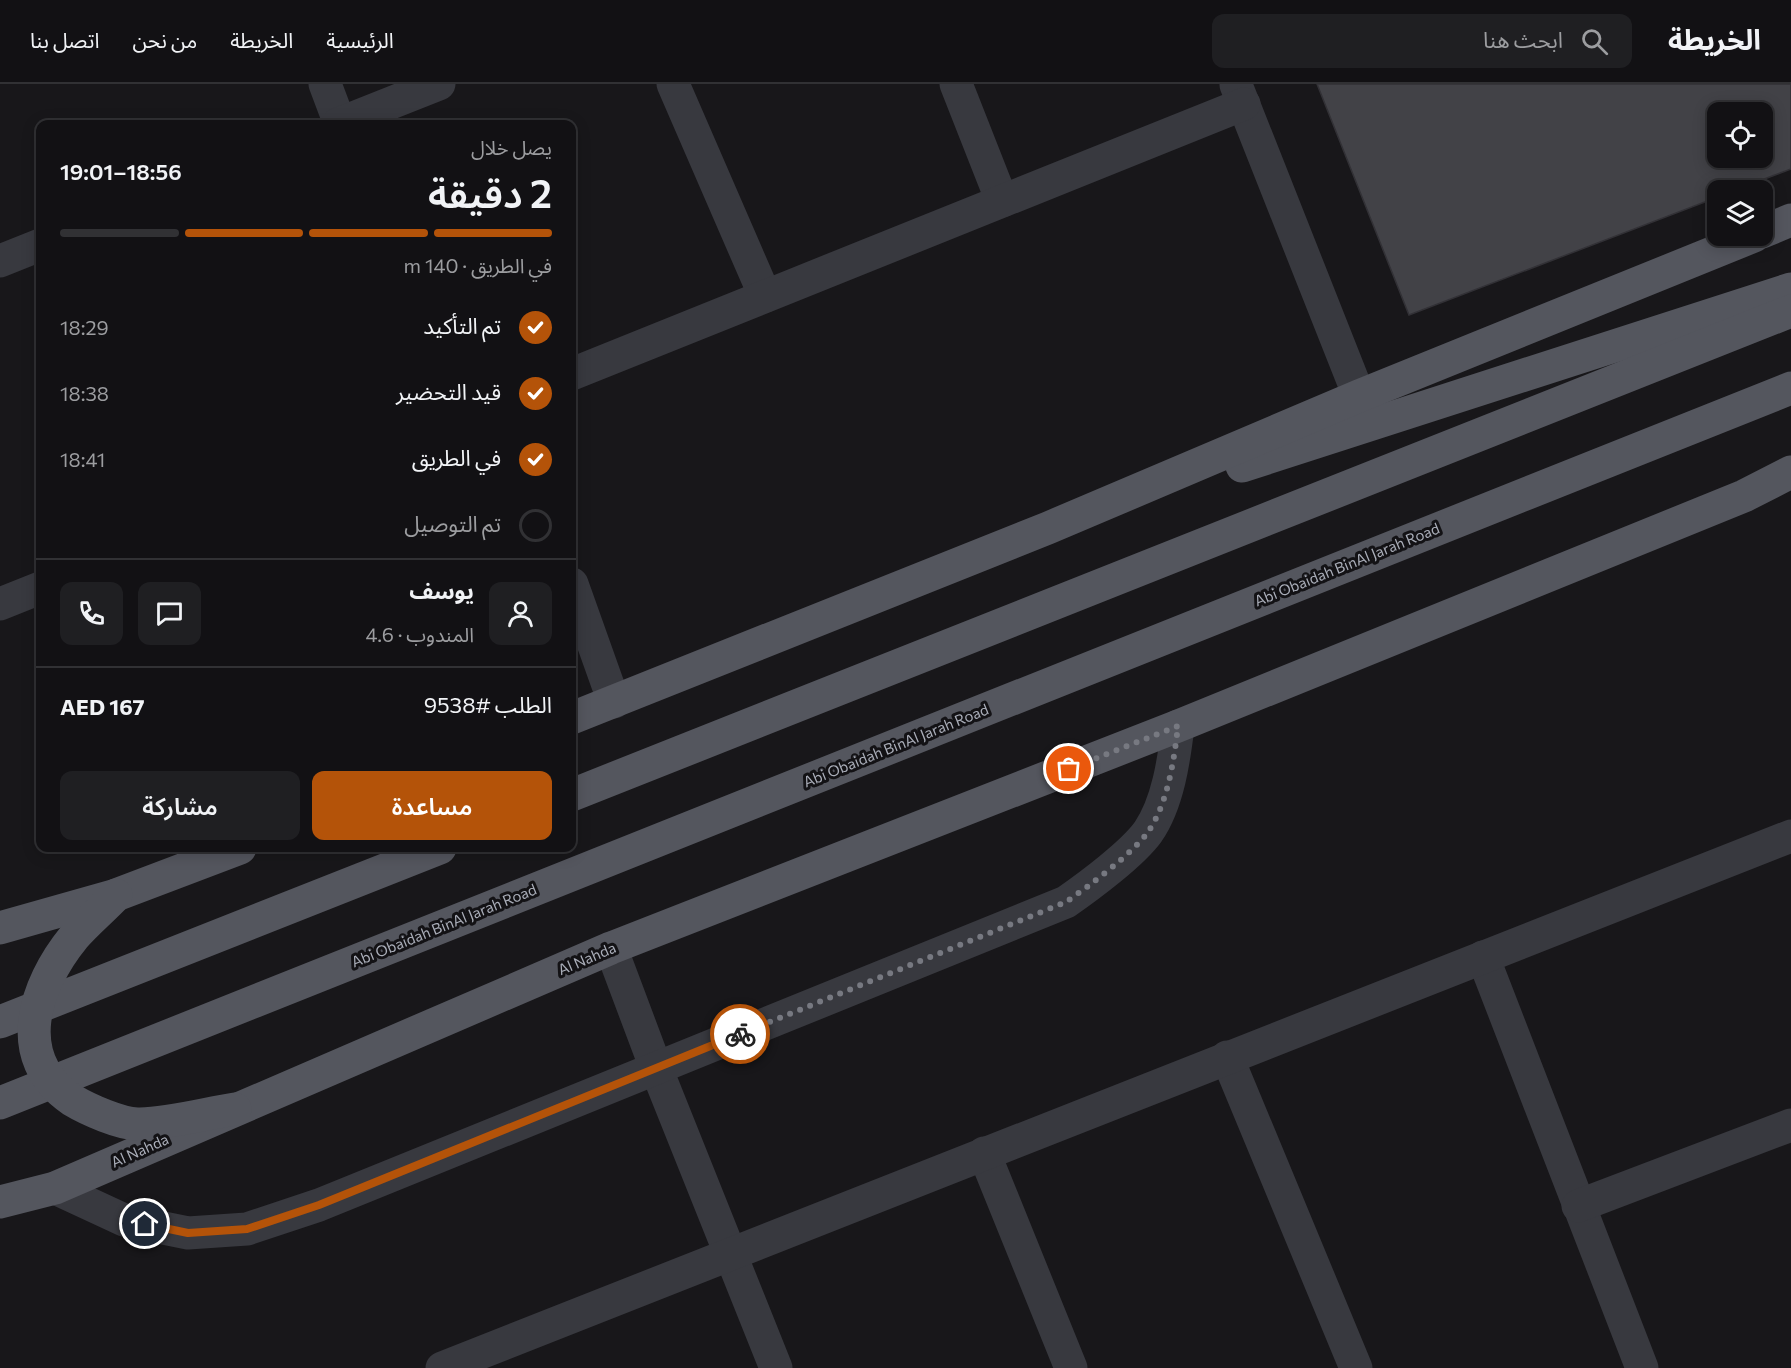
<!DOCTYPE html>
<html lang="ar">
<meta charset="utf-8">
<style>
body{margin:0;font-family:Commissioner,"Noto Sans Arabic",sans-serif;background:#1f1f22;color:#f1f3f6;direction:rtl;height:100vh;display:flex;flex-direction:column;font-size:22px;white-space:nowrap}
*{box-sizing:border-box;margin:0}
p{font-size:20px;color:#9c9da0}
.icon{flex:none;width:33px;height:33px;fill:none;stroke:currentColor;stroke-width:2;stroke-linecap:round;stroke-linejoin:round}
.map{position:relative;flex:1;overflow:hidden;direction:ltr}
.drawer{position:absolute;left:36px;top:36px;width:540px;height:732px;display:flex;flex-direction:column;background:#121114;border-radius:12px;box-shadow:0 3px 15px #0003,0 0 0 2px #313134;direction:rtl}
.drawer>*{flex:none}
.fabs{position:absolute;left:1707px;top:18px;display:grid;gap:12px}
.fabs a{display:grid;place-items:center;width:66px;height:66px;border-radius:12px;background:#121114;box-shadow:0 3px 15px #0003,0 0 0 2px #313134;font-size:30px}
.pin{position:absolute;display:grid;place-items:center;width:51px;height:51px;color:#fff;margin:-26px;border:3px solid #fff;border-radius:50%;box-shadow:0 2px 6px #0007}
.courier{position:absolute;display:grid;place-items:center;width:60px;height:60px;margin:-30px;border:4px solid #b45309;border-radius:50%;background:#fff;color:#222;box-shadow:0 2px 8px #0007}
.headline em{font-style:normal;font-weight:600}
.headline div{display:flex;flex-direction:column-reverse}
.headline{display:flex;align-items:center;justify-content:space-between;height:102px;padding:0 24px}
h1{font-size:39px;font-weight:600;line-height:45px}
.bar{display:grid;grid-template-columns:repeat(4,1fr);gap:9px 6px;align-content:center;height:72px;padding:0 24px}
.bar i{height:8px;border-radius:4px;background:#313134}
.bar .current{background:#b45309}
.bar p{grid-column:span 4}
.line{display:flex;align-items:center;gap:15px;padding:0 24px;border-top:2px solid #313134}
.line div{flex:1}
.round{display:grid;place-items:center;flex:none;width:63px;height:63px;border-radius:12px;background:#1f1f22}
ol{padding:0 24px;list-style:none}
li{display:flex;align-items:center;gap:18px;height:66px}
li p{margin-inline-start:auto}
li .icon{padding:6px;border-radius:50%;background:#b45309;color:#fff;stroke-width:4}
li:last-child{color:#9c9da0}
li i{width:33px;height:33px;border:3px solid #313134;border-radius:50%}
.cta{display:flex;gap:12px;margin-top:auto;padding:12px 24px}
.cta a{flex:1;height:69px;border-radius:12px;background:#b45309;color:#fff;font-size:24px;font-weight:600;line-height:69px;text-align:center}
.cta a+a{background:#1f1f22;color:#f1f3f6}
header{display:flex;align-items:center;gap:36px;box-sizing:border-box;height:84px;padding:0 30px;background:#121114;border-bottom:2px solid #313134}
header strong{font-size:28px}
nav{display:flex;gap:33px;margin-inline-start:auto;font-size:21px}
.search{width:420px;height:54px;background:#1f1f22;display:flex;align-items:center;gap:15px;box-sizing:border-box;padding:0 21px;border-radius:12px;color:#9c9da0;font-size:22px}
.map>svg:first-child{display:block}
</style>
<header>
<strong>الخريطة</strong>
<div class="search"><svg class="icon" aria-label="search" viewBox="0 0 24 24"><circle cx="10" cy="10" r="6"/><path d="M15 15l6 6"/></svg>ابحث هنا</div>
<nav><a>الرئيسية</a><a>الخريطة</a><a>من نحن</a><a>اتصل بنا</a></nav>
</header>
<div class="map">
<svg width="1791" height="1284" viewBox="0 0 1791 1284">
<rect width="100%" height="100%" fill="#18171a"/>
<path fill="#424247" stroke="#323136" stroke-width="1.5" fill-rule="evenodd" d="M1317,0H1791V85L1735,106H1718V113L1409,231ZM1718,28H1762V74H1718Z"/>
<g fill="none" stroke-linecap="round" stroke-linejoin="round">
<g stroke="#38393f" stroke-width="33">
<path d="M325,0L340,40"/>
<path d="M673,0L765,212"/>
<path d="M956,0L1002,117"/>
<path d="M1236,1L1359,312"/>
<path d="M338,40L439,0"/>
<path d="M0,177L40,161"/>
<path d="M572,290L1244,20"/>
<path d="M572,500L614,618"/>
<path d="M0,520L40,504"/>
<path d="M611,864L656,984L776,1284"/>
<path d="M1483,873L1642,1284"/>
<path d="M1227,973L1356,1284"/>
<path d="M984,1069L1071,1284"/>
<path d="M55,1104L124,1136L188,1149L247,1145L319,1121L1066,818C1089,802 1132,770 1148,748C1168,719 1174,676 1178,642"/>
<path d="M1578,1122L1791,1041"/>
<path d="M442,1284L1791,752"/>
</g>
<g stroke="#54565e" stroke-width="33">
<path d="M1762,148L1791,136"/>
<path d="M1242,382L1791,205"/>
<path d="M572,634L1048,444L1359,312L1754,152"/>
<path d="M572,711L1791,227"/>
<path d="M0,844L116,811L240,764"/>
<path d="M0,938L440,764"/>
<path d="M0,1019L1791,304"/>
<path d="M0,1118L55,1104L611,864L1178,642L1744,412L1791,388"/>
</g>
<path stroke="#54565e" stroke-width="33" d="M116,811C103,825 87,838 74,853C34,902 10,974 72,1016C87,1025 122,1041 140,1040C171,1039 204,1030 235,1025"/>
</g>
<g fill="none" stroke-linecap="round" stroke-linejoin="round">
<path stroke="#777981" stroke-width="6" stroke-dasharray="0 10.8" d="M740,950L1066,818C1089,802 1132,770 1148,748C1168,719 1174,676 1178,642L1069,685"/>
<path stroke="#b45309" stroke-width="8" d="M145,1140L188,1149L247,1145L319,1121L740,950"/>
</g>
<g text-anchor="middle" stroke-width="6" stroke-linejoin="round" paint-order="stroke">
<g font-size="15" fill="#aaaeb9" stroke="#131215">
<text transform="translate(1347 481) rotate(-22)" y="5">Abi Obaidah BinAl Jarah Road</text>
<text transform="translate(896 662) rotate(-22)" y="5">Abi Obaidah BinAl Jarah Road</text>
<text transform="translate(444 842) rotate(-22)" y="5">Abi Obaidah BinAl Jarah Road</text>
<text transform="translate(587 875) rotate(-23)" y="5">Al Nahda</text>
<text transform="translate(140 1067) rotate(-24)" y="5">Al Nahda</text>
</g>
</g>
</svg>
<div class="fabs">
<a><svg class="icon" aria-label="locate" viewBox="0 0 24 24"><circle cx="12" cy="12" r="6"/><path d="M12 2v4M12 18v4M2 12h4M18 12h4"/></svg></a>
<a><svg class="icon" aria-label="layers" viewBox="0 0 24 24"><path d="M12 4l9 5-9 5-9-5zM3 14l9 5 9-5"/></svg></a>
</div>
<div class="pin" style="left:1069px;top:685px;background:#ea580c"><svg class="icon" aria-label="bag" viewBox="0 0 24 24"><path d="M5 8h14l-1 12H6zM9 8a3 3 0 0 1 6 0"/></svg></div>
<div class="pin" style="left:145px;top:1140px;background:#1f2937"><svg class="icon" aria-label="home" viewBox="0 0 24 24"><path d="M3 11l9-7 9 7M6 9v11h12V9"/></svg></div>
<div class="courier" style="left:740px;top:950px"><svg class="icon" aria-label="bike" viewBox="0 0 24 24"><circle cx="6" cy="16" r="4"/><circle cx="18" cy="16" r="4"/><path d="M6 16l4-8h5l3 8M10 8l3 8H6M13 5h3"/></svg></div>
<section class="drawer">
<div class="headline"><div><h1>2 دقيقة</h1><p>يصل خلال</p></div><em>18:56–19:01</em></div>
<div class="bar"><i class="current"></i><i class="current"></i><i class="current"></i><i></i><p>في الطريق · 140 m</p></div>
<ol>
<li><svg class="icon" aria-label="check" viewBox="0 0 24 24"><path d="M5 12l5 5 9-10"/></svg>تم التأكيد<p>18:29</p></li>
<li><svg class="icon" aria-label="check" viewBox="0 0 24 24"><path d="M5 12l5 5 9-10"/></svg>قيد التحضير<p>18:38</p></li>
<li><svg class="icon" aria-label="check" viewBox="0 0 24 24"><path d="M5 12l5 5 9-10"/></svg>في الطريق<p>18:41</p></li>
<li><i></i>تم التوصيل</li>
</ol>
<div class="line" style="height:108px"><a class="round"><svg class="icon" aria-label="person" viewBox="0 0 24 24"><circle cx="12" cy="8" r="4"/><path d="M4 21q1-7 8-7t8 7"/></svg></a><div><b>يوسف</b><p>المندوب · 4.6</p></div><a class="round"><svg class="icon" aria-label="chat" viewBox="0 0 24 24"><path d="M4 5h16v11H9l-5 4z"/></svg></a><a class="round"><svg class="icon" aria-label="phone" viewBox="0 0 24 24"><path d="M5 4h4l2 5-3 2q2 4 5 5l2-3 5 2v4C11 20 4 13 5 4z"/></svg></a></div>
<div class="line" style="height:78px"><div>الطلب #9538</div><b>AED 167</b></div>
<div class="cta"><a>مساعدة</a><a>مشاركة</a></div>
</section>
</div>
